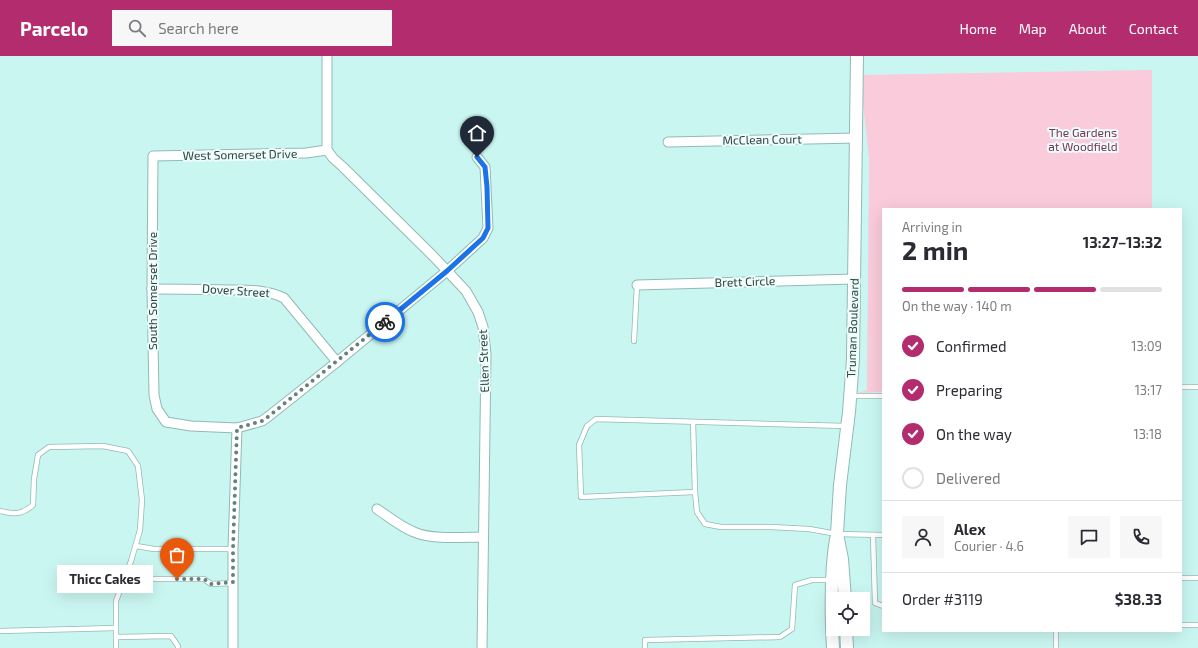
<!DOCTYPE html>
<meta charset="utf-8">
<style>
body{margin:0;font-family:"Exo 2",sans-serif;background:#f7f7f7;color:#2b2b33;height:100vh;display:flex;flex-direction:column;font-size:15px;white-space:nowrap}
*{box-sizing:border-box;margin:0}
p{font-size:13px;color:#7c7c81}
.icon{flex:none;width:22px;height:22px;fill:none;stroke:currentColor;stroke-width:2;stroke-linecap:round;stroke-linejoin:round}
.map{position:relative;flex:1;overflow:hidden}
.side{position:absolute;left:882px;top:152px;width:300px;height:424px;display:flex;flex-direction:column;background:#fff;border-radius:0px;box-shadow:0 4px 16px #0002}
.side>*{flex:none}
.fabs{position:absolute;left:826px;top:536px;display:grid;gap:8px}
.fabs a{display:grid;place-items:center;width:44px;height:44px;border-radius:0px;background:#fff;box-shadow:0 4px 16px #0002;font-size:20px}
.pin{position:absolute;display:grid;place-items:center;width:34px;height:34px;color:#fff;margin:-41px -17px;border-radius:50% 50% 50% 0;rotate:-45deg;box-shadow:0 0 4px #0007}
.pin .icon{rotate:45deg}
.courier{position:absolute;display:grid;place-items:center;width:40px;height:40px;margin:-20px;border:3px solid #1a73e8;border-radius:50%;background:#fff;color:#222;box-shadow:0 1px 5px #0007}
.bubble{position:absolute;height:28px;border-radius:0px;background:#fff;box-shadow:0 4px 16px #0002;font-size:13px;font-weight:700;line-height:28px;text-align:center}
.overview em{font-style:normal;font-weight:700}
.overview div{display:flex;flex-direction:column-reverse}
.overview{display:flex;align-items:center;justify-content:space-between;height:68px;padding:0 20px}
h1{font-size:26px;font-weight:700;line-height:30px}
.bar{display:grid;grid-template-columns:repeat(4,1fr);gap:6px 4px;align-content:center;height:48px;padding:0 20px}
.bar i{height:5px;border-radius:3px;background:#e1e1e2}
.bar .current{background:#b32c6e}
.bar p{grid-column:span 4}
.line{display:flex;align-items:center;gap:10px;padding:0 20px;border-top:1px solid #e1e1e2}
.line div{flex:1}
.round{display:grid;place-items:center;flex:none;width:42px;height:42px;border-radius:0px;background:#f7f7f7}
ol{padding:0 20px;list-style:none}
li{display:flex;align-items:center;gap:12px;height:44px}
li p{margin-inline-start:auto}
li .icon{padding:4px;border-radius:50%;background:#b32c6e;color:#fff;stroke-width:4}
li:last-child{color:#7c7c81}
li i{width:22px;height:22px;border:2px solid #e1e1e2;border-radius:50%}
header{display:flex;align-items:center;gap:24px;box-sizing:border-box;height:56px;padding:0 20px;background:#b32c6e;color:#fff}
header strong{font-size:19px}
nav{display:flex;gap:22px;margin-inline-start:auto;font-size:14px}
.search{width:280px;height:36px;background:#f7f7f7;display:flex;align-items:center;gap:10px;box-sizing:border-box;padding:0 14px;border-radius:0px;color:#7c7c81;font-size:15px}
.map>svg:first-child{display:block}
</style>
<header>
<strong>Parcelo</strong>
<div class="search"><svg class="icon" aria-label="search" viewBox="0 0 24 24"><circle cx="10" cy="10" r="6"/><path d="M15 15l6 6"/></svg>Search here</div>
<nav><a>Home</a><a>Map</a><a>About</a><a>Contact</a></nav>
</header>
<div class="map">
<svg width="1198" height="592" viewBox="0 0 1198 592">
<rect width="100%" height="100%" fill="#caf6f1"/>
<path fill="#f9cbdb" d="M1152,14V153H883V336L858,337L867,334L869,103L860,19Z"/>
<g fill="none" stroke-linecap="round" stroke-linejoin="round">
<g stroke="#90bab5" stroke-width="6">
<g id="service">
<path d="M634,285L637,229"/>
<path d="M1181,331H1198"/>
<path d="M850,340H883"/>
<path d="M693,366L695,436L697,456L705,468L721,471H771L809,473L837,478L883,479"/>
<path d="M695,436L581,441L579,389L587,370L596,363L847,370"/>
<path d="M0,455C14,459 23,458 33,449L34,423L38,399L49,391L103,390L128,395L138,410L142,444L140,474L131,505L116,545V592"/>
<path d="M873,479L875,547L883,550"/>
<path d="M136,490L154,493H233"/>
<path d="M1181,522H1198"/>
<path d="M124,523H204L211,528L233,527"/>
<path d="M1181,569H1198"/>
<path d="M0,575L116,572"/>
<path d="M1056,575V592"/>
<path d="M116,581L171,580L178,590V592"/>
<path d="M645,592V584L780,581L792,573L795,529L812,524H831"/>
</g>
</g>
<g stroke="#90bab5" stroke-width="11">
<g id="minor">
<path d="M327,0V94L333,102L343,111L433,200L466,235L478,256L483,271L486,298L482,592"/>
<path d="M668,86L857,82"/>
<path d="M327,94L306,97L153,100L152,233L154,339L157,353L166,366L191,370L237,372L262,365L269,360L337,306L447,215L483,182L488,172L485,111L477,101"/>
<path d="M637,229L854,223"/>
<path d="M152,233C177,233 201,233 226,234C246,234 266,233 284,242L337,306"/>
<path d="M377,453C389,461 401,471 414,476C431,484 465,481 483,481"/>
<path d="M233,592V493L237,372"/>
</g>
</g>
<g stroke="#90bab5" stroke-width="14">
<g id="tertiary">
<path d="M845,543L842,503L837,478L840,429L849,356L853,303L857,0"/>
<path d="M846,573L847,592"/>
<path d="M833,592C831,556 830,519 836,483"/>
</g>
</g>
<use href="#service" stroke="#fff" stroke-width="4.5"/>
<use href="#minor" stroke="#fff" stroke-width="9"/>
<use href="#tertiary" stroke="#fff" stroke-width="12"/>
</g>
<g fill="none" stroke-linecap="round" stroke-linejoin="round">
<path stroke="#65807d" stroke-width="4" stroke-dasharray="0 7.2" d="M177,523H204L211,528L233,526V493L237,372L262,365L269,360L385,266"/>
<path stroke="#1a73e8" stroke-width="5" d="M385,266L447,215L483,182L488,172L487,131L485,111L477,101"/>
</g>
<g text-anchor="middle" stroke-width="4" stroke-linejoin="round" paint-order="stroke">
<g font-size="12" fill="#813455" stroke="#ecfdfb">
<text x="1083" y="81">The Gardens<tspan x="1083" dy="14">at Woodfield</tspan></text>
</g>
<g font-size="12" fill="#2f403e" stroke="#ecfdfb">
<text transform="translate(762 84) rotate(-1)" y="4">McClean Court</text>
<text transform="translate(240 99) rotate(-1)" y="4">West Somerset Drive</text>
<text transform="translate(745 226) rotate(-2)" y="4">Brett Circle</text>
<text transform="translate(153 235) rotate(-90)" y="4">South Somerset Drive</text>
<text transform="translate(236 235) rotate(4)" y="4">Dover Street</text>
<text transform="translate(853 272) rotate(-88)" y="4">Truman Boulevard</text>
<text transform="translate(484 305) rotate(-92)" y="4">Ellen Street</text>
</g>
</g>
</svg>
<div class="fabs">
<a><svg class="icon" aria-label="locate" viewBox="0 0 24 24"><circle cx="12" cy="12" r="6"/><path d="M12 2v4M12 18v4M2 12h4M18 12h4"/></svg></a>
</div>
<div class="pin" style="left:177px;top:523px;background:#ea580c"><svg class="icon" aria-label="bag" viewBox="0 0 24 24"><path d="M5 8h14l-1 12H6zM9 8a3 3 0 0 1 6 0"/></svg></div>
<div class="pin" style="left:477px;top:101px;background:#1f2937"><svg class="icon" aria-label="home" viewBox="0 0 24 24"><path d="M3 11l9-7 9 7M6 9v11h12V9"/></svg></div>
<div class="courier" style="left:385px;top:266px"><svg class="icon" aria-label="bike" viewBox="0 0 24 24"><circle cx="6" cy="16" r="4"/><circle cx="18" cy="16" r="4"/><path d="M6 16l4-8h5l3 8M10 8l3 8H6M13 5h3"/></svg></div>
<div class="bubble" style="left:57px;top:509px;width:96px">Thicc Cakes</div>
<section class="side">
<div class="overview"><div><h1>2 min</h1><p>Arriving in</p></div><em>13:27–13:32</em></div>
<div class="bar"><i class="current"></i><i class="current"></i><i class="current"></i><i></i><p>On the way · 140 m</p></div>
<ol>
<li><svg class="icon" aria-label="check" viewBox="0 0 24 24"><path d="M5 12l5 5 9-10"/></svg>Confirmed<p>13:09</p></li>
<li><svg class="icon" aria-label="check" viewBox="0 0 24 24"><path d="M5 12l5 5 9-10"/></svg>Preparing<p>13:17</p></li>
<li><svg class="icon" aria-label="check" viewBox="0 0 24 24"><path d="M5 12l5 5 9-10"/></svg>On the way<p>13:18</p></li>
<li><i></i>Delivered</li>
</ol>
<div class="line" style="height:72px"><a class="round"><svg class="icon" aria-label="person" viewBox="0 0 24 24"><circle cx="12" cy="8" r="4"/><path d="M4 21q1-7 8-7t8 7"/></svg></a><div><b>Alex</b><p>Courier · 4.6</p></div><a class="round"><svg class="icon" aria-label="chat" viewBox="0 0 24 24"><path d="M4 5h16v11H9l-5 4z"/></svg></a><a class="round"><svg class="icon" aria-label="phone" viewBox="0 0 24 24"><path d="M5 4h4l2 5-3 2q2 4 5 5l2-3 5 2v4C11 20 4 13 5 4z"/></svg></a></div>
<div class="line" style="height:52px"><div>Order #3119</div><b>$38.33</b></div>
</section>
</div>
